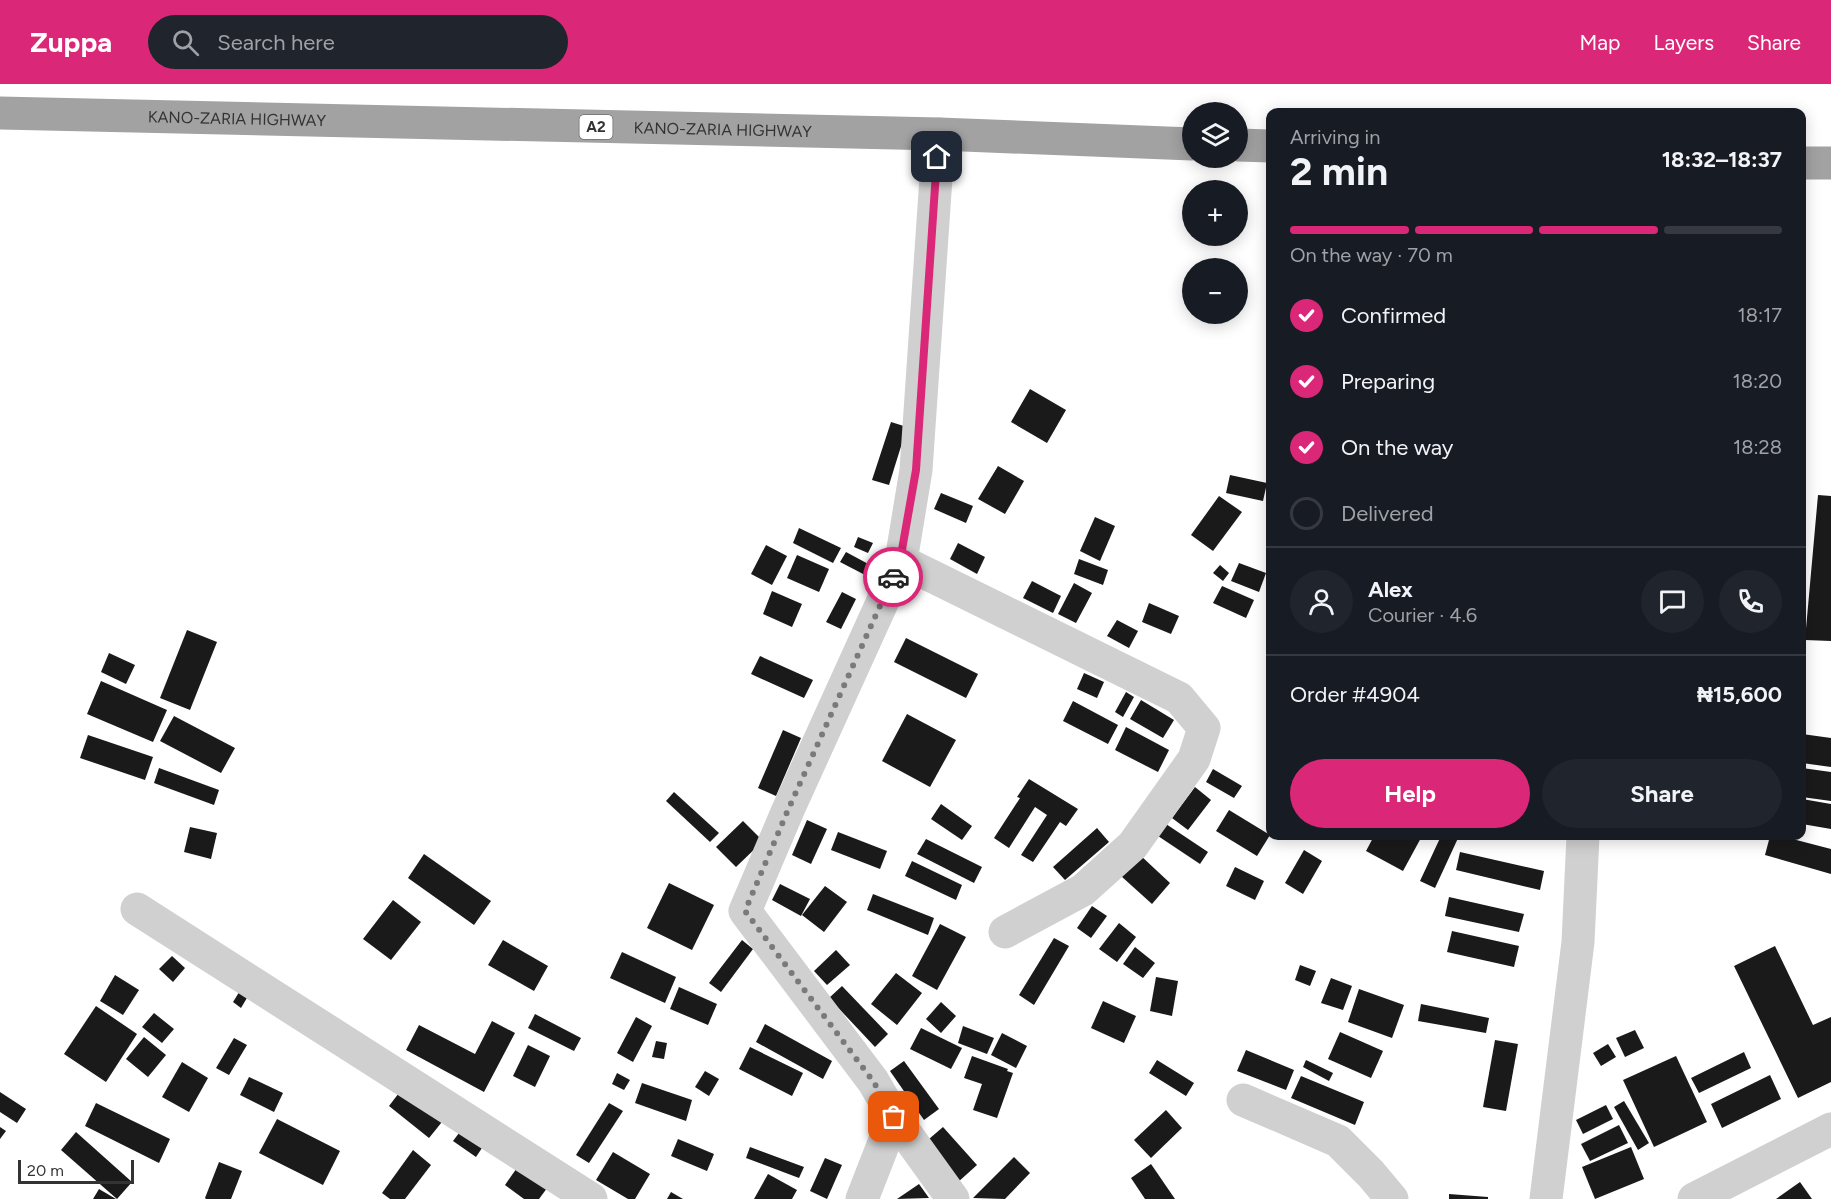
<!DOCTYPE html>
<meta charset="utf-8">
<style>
body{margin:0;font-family:Figtree,sans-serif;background:#20242c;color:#f1f3f6;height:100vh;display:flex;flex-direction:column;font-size:22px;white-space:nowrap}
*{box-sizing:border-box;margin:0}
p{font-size:20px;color:#9ea1a6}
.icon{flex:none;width:33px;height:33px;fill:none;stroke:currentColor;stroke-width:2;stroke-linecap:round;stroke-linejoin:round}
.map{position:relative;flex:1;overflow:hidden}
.details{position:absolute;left:1266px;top:24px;width:540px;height:732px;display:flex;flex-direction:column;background:#171b24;border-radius:12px;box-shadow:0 3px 15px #0003}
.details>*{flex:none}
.buttons{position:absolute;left:1182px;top:18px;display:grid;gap:12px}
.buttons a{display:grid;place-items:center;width:66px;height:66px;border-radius:50%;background:#171b24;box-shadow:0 3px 15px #0003;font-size:30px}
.scale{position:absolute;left:18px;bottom:15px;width:116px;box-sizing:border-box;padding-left:6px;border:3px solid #333;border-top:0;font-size:16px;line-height:21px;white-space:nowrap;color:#333;-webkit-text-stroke:4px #fff;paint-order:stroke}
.pin{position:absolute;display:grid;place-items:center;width:51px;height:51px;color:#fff;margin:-26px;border-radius:12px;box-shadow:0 3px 9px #0006}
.courier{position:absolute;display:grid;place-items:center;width:60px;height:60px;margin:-30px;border:4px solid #db2777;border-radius:50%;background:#fff;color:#222;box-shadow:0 2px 8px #0007}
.summary em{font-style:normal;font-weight:700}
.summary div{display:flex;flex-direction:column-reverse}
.summary{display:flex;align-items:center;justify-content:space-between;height:102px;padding:0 24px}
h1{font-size:39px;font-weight:700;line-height:45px}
.bar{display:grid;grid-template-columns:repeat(4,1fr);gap:9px 6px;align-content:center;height:72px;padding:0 24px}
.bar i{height:8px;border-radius:4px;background:#363941}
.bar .active{background:#db2777}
.bar p{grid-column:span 4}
.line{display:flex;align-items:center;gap:15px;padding:0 24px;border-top:2px solid #363941}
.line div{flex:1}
.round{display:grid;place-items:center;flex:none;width:63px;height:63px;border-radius:32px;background:#20242c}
ol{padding:0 24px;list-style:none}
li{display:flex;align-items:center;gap:18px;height:66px}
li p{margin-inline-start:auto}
li .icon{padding:6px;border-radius:50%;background:#db2777;color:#fff;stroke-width:4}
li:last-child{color:#9ea1a6}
li i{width:33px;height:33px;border:3px solid #363941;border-radius:50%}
.cta{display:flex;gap:12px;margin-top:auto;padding:12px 24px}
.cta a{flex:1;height:69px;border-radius:36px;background:#db2777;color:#fff;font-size:24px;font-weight:700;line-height:69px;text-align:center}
.cta a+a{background:#20242c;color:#f1f3f6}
header{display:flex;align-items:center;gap:36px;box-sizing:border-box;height:84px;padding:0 30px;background:#db2777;color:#fff}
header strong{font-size:28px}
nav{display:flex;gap:33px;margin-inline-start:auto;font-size:21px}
.search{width:420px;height:54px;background:#20242c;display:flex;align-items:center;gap:15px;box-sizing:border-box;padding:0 21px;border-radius:33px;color:#9ea1a6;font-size:22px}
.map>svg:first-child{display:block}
</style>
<header>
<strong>Zuppa</strong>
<div class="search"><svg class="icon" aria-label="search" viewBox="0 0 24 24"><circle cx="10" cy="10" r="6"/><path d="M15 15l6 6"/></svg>Search here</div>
<nav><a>Map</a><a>Layers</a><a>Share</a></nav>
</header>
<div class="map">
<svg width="1831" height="1115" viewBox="0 0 1831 1115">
<rect width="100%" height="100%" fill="#fff"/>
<g fill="#1a1a1a">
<path d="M1030,305L1066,326L1047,359L1011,338Z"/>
<path d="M891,338L907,343L889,401L872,396Z"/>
<path d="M998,382L1024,397L1005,430L978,415Z"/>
<path d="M1230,391L1267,399L1263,417L1226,409Z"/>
<path d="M941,409L973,422L966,439L934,425Z"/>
<path d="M1818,411L1831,412V557L1805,556Z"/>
<path d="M1219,412L1242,428L1213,467L1191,451Z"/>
<path d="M1095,433L1115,442L1100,477L1080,467Z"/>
<path d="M799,444L841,464L833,479L793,459Z"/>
<path d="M858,453L873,459L868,469L854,463Z"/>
<path d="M958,459L985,473L977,490L950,475Z"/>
<path d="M766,461L787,472L772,501L751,490Z"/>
<path d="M846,468L872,482L867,492L840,478Z"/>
<path d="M797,471L829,485L819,508L787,494Z"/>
<path d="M1079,475L1108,486L1103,501L1074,490Z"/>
<path d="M1239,479L1266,489L1259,508L1231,497Z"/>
<path d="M1220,481L1229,489L1223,497L1213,489Z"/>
<path d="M1032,497L1061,512L1053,529L1023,514Z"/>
<path d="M1074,499L1092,509L1076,539L1058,530Z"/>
<path d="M1222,502L1254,516L1246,534L1213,519Z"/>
<path d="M772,507L802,520L792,543L763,530Z"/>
<path d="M842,508L856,515L841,545L826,538Z"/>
<path d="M1149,519L1179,532L1171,550L1142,538Z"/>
<path d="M1117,536L1138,547L1129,564L1107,552Z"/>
<path d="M187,546L217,558L190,626L160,614Z"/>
<path d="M906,554L978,590L966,614L894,578Z"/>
<path d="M109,569L135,581L126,600L101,588Z"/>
<path d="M760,572L813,596L804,614L751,590Z"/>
<path d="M1084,589L1104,598L1097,614L1077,605Z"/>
<path d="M101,597L167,626L153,658L87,630Z"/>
<path d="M1126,608L1134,613L1123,633L1115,628Z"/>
<path d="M1141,616L1174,636L1163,654L1130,635Z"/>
<path d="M1073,617L1118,641L1108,660L1063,637Z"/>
<path d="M907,630L956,656L930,703L882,677Z"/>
<path d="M174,632L235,664L221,689L160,657Z"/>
<path d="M1126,643L1169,666L1158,688L1115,666Z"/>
<path d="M783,646L801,654L776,712L758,704Z"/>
<path d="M1802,650L1831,654V683L1802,679Z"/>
<path d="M88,651L153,673L145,696L80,674Z"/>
<path d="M159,684L219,706L214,721L154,699Z"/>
<path d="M1802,684L1831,688V717L1802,713Z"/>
<path d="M1213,685L1242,702L1234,714L1206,698Z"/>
<path d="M1029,695L1078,725L1066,742L1060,738L1033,778L1021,771L1047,731L1035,723L1009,764L994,754L1020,714L1017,713Z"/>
<path d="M1195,703L1211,716L1188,746L1172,734Z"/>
<path d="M674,708L719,749L710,758L666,717Z"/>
<path d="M1802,715L1831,720V745L1802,740Z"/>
<path d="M941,720L972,742L962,756L931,735Z"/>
<path d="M1229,726L1270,751L1257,772L1216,747Z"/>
<path d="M807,736L827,745L811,780L792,771Z"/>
<path d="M743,737L763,757L736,783L716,763Z"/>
<path d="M1163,738L1208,768L1200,780L1155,750Z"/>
<path d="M190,743L217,749L211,775L184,768Z"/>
<path d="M1097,744L1109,758L1065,796L1053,783Z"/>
<path d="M838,748L887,767L880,785L831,766Z"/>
<path d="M1374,752H1422L1403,787L1366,767Z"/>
<path d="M1441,752H1459L1435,804L1420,797Z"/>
<path d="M1770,752H1781L1831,765V790L1765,771Z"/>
<path d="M926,755L982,783L974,799L917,770Z"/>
<path d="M1304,766L1322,777L1303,810L1285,799Z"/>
<path d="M1460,768L1544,787L1540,806L1456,786Z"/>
<path d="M424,770L491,817L474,841L408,794Z"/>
<path d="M1140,771L1170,799L1152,820L1121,792Z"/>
<path d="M912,777L962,801L956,816L905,792Z"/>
<path d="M1235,783L1264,797L1255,816L1226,802Z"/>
<path d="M669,799L714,821L692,866L647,844Z"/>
<path d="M780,800L810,815L801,832L772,816Z"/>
<path d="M825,802L847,818L824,848L802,831Z"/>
<path d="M873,810L934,834L928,851L867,826Z"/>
<path d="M1449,813L1524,830L1519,848L1445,832Z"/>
<path d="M393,816L421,838L391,876L363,855Z"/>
<path d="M1092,822L1107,832L1091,854L1077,844Z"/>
<path d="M1119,839L1136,853L1117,878L1099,865Z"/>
<path d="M940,840L966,853L937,906L912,892Z"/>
<path d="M1452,847L1519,862L1514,883L1447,868Z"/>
<path d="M1054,854L1069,862L1034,921L1019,911Z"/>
<path d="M503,856L548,882L534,907L488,881Z"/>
<path d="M742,856L753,865L721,908L709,899Z"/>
<path d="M1775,862L1813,941L1831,933V998L1798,1014L1734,882Z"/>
<path d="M1135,863L1155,879L1143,894L1123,880Z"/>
<path d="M836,866L850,881L827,901L814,887Z"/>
<path d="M622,868L676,893L665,919L610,894Z"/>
<path d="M172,872L185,884L173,898L159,885Z"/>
<path d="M1300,881L1316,887L1310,902L1295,896Z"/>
<path d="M896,889L922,909L897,941L871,920Z"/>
<path d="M115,891L139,906L123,931L100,917Z"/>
<path d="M1156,893L1178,897L1172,932L1150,927Z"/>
<path d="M1331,894L1352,902L1343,926L1321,919Z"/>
<path d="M246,897L254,902L241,924L233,918Z"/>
<path d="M842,902L888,950L875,963L829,914Z"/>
<path d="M679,903L717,920L708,941L670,925Z"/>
<path d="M1359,905L1404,921L1392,954L1348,938Z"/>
<path d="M1103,917L1136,932L1124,959L1091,944Z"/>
<path d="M941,918L956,932L941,949L926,935Z"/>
<path d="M1421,920L1489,934L1486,949L1418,937Z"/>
<path d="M96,922L137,950L106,998L64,970Z"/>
<path d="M154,929L174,945L162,959L142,943Z"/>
<path d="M535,930L581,954L574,967L528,944Z"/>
<path d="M636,933L652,942L633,978L617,969Z"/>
<path d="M492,937L515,949L484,1008L406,966L419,941L475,970Z"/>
<path d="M765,940L832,977L823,995L756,958Z"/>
<path d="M963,942L994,954L987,970L958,959Z"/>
<path d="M921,944L962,964L951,985L910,965Z"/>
<path d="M1635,946L1644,964L1625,973L1616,954Z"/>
<path d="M1340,948L1383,967L1371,994L1328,975Z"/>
<path d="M1002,949L1027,962L1016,984L991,971Z"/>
<path d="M144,953L166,971L148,993L126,975Z"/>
<path d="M234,954L247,961L229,991L216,984Z"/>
<path d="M1495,956L1518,960L1506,1027L1483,1023Z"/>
<path d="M656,957L667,959L664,975L652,973Z"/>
<path d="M1608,960L1616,973L1601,982L1593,969Z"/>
<path d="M528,961L550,972L535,1003L513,992Z"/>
<path d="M750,963L803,989L792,1012L739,985Z"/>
<path d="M1246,966L1294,986L1286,1006L1237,987Z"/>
<path d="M1744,968L1751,984L1699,1009L1691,994Z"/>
<path d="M972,972L1008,985L1007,987L1013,989L997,1034L973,1026L982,1000L964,994Z"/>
<path d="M1676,972L1707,1038L1654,1063L1623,996Z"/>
<path d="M1157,976L1194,999L1186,1012L1149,989Z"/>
<path d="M1306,976L1333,989L1329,997L1303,983Z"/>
<path d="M904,977L939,1025L924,1036L890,987Z"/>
<path d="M182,978L208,994L189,1028L162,1013Z"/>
<path d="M705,987L719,995L709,1012L695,1003Z"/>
<path d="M617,989L630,996L624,1006L612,1000Z"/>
<path d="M1770,991L1781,1015L1722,1044L1711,1020Z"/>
<path d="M1301,992L1364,1018L1355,1041L1291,1014Z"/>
<path d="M249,993L283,1009L274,1028L240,1011Z"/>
<path d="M642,999L692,1016L686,1037L635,1019Z"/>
<path d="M405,1001L446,1033L429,1054L389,1022Z"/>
<path d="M0,1008L26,1025L17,1039L0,1028Z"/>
<path d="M1624,1017L1649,1059L1638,1066L1614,1023Z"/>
<path d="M96,1019L170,1055L159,1079L85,1042Z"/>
<path d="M609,1019L623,1027L589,1079L576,1071Z"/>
<path d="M1606,1021L1613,1035L1583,1050L1576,1036Z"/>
<path d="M1166,1026L1182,1044L1151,1074L1134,1056Z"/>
<path d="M277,1035L340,1067L323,1101L259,1069Z"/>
<path d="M468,1037L490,1052L476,1073L453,1057Z"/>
<path d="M1619,1041L1628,1059L1590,1077L1581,1060Z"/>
<path d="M0,1043L6,1047L0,1055Z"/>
<path d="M943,1043L977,1081L957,1099L922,1061Z"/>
<path d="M76,1048L132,1098L117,1115L61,1066Z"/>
<path d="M678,1055L714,1070L707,1087L671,1072Z"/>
<path d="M750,1063L804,1083L799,1094L746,1074Z"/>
<path d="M1631,1063L1644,1095L1595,1115L1582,1083Z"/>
<path d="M413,1066L431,1081L405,1115H390L382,1109Z"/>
<path d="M613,1068L650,1090L635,1115H628L596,1096Z"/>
<path d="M1014,1073L1030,1089L1005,1115L973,1114Z"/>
<path d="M825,1074L842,1081L827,1115L810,1107Z"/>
<path d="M523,1075L553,1096L539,1115H524L505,1101Z"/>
<path d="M219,1078L242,1087L231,1115H206L205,1114Z"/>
<path d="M1151,1080L1175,1115H1145L1131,1094Z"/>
<path d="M768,1090L797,1106L792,1115H754Z"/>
<path d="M1800,1098L1812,1115H1776Z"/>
<path d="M919,1100L929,1114L897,1115Z"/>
<path d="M99,1105L116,1115H93Z"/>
<path d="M671,1108L683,1115H667Z"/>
<path d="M1449,1110L1488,1113V1115H1449Z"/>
</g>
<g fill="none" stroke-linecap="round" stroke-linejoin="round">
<g stroke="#d0d0d0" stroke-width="33">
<path d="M939,50L916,386L901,477L788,726L745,827L873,997L894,1033L953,1115"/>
<path d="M901,477L1179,614L1204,644L1194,675L1133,761L1083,806L1005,848"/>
<path d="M137,825L591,1115"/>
<path d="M1243,1016L1338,1057L1371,1090L1392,1115"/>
<path d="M862,1115L894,1033"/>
<path d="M1546,1115L1578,858L1583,752"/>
</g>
<path stroke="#d0d0d0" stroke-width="33" d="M1694,1115L1831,1045"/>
<g stroke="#a2a2a2" stroke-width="33">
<path id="s1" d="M0,29L939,50L1192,60"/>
<path d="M1238,61L1270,62"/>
<path d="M1802,79H1831"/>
</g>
</g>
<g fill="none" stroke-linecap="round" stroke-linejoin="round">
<path stroke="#7a7a7a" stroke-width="6" stroke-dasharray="0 10.8" d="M893,493L788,726L745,827L873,997L894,1033"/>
<path stroke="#db2777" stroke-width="8" d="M893,493L900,477L916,386L937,73"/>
</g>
<g text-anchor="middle" stroke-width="6" stroke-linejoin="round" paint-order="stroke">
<rect fill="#fff" stroke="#707070" stroke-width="1.5" x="579.5" y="31" width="33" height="24" rx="4.5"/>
<g font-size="15" font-weight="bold" fill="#333">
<text x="596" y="48">A2</text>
</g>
<g font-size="16" fill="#333" stroke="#fff">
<text dy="6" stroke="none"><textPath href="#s1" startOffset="237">KANO-ZARIA HIGHWAY</textPath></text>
<text dy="6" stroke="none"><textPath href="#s1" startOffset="723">KANO-ZARIA HIGHWAY</textPath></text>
</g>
</g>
</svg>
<div class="buttons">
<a><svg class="icon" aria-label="layers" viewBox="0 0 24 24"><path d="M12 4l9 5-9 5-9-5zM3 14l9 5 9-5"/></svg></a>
<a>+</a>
<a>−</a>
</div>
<div class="scale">20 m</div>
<div class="pin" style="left:894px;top:1033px;background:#ea580c"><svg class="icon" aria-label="bag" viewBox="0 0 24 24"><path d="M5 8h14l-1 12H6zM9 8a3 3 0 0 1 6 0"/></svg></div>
<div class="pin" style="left:937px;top:73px;background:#1f2937"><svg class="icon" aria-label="home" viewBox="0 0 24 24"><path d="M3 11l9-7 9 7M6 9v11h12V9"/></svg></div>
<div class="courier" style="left:893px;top:493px"><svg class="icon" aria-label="car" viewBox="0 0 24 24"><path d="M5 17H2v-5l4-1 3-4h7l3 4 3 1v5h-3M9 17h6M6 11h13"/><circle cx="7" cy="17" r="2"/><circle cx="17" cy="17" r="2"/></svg></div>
<section class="details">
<div class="summary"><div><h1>2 min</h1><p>Arriving in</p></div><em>18:32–18:37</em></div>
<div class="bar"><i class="active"></i><i class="active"></i><i class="active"></i><i></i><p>On the way · 70 m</p></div>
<ol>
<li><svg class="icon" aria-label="check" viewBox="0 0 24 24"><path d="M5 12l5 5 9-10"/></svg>Confirmed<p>18:17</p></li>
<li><svg class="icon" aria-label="check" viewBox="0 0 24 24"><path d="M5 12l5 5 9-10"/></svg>Preparing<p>18:20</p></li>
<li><svg class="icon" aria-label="check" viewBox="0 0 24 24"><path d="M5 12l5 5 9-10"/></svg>On the way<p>18:28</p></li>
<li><i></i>Delivered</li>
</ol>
<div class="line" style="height:108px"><a class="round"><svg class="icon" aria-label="person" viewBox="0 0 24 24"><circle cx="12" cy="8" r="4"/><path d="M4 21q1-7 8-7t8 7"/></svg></a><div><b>Alex</b><p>Courier · 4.6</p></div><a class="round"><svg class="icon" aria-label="chat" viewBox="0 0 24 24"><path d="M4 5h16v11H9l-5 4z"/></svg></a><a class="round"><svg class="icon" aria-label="phone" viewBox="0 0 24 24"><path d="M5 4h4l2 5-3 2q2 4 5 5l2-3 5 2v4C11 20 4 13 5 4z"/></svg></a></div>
<div class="line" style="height:78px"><div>Order #4904</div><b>₦15,600</b></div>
<div class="cta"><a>Help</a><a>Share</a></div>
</section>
</div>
